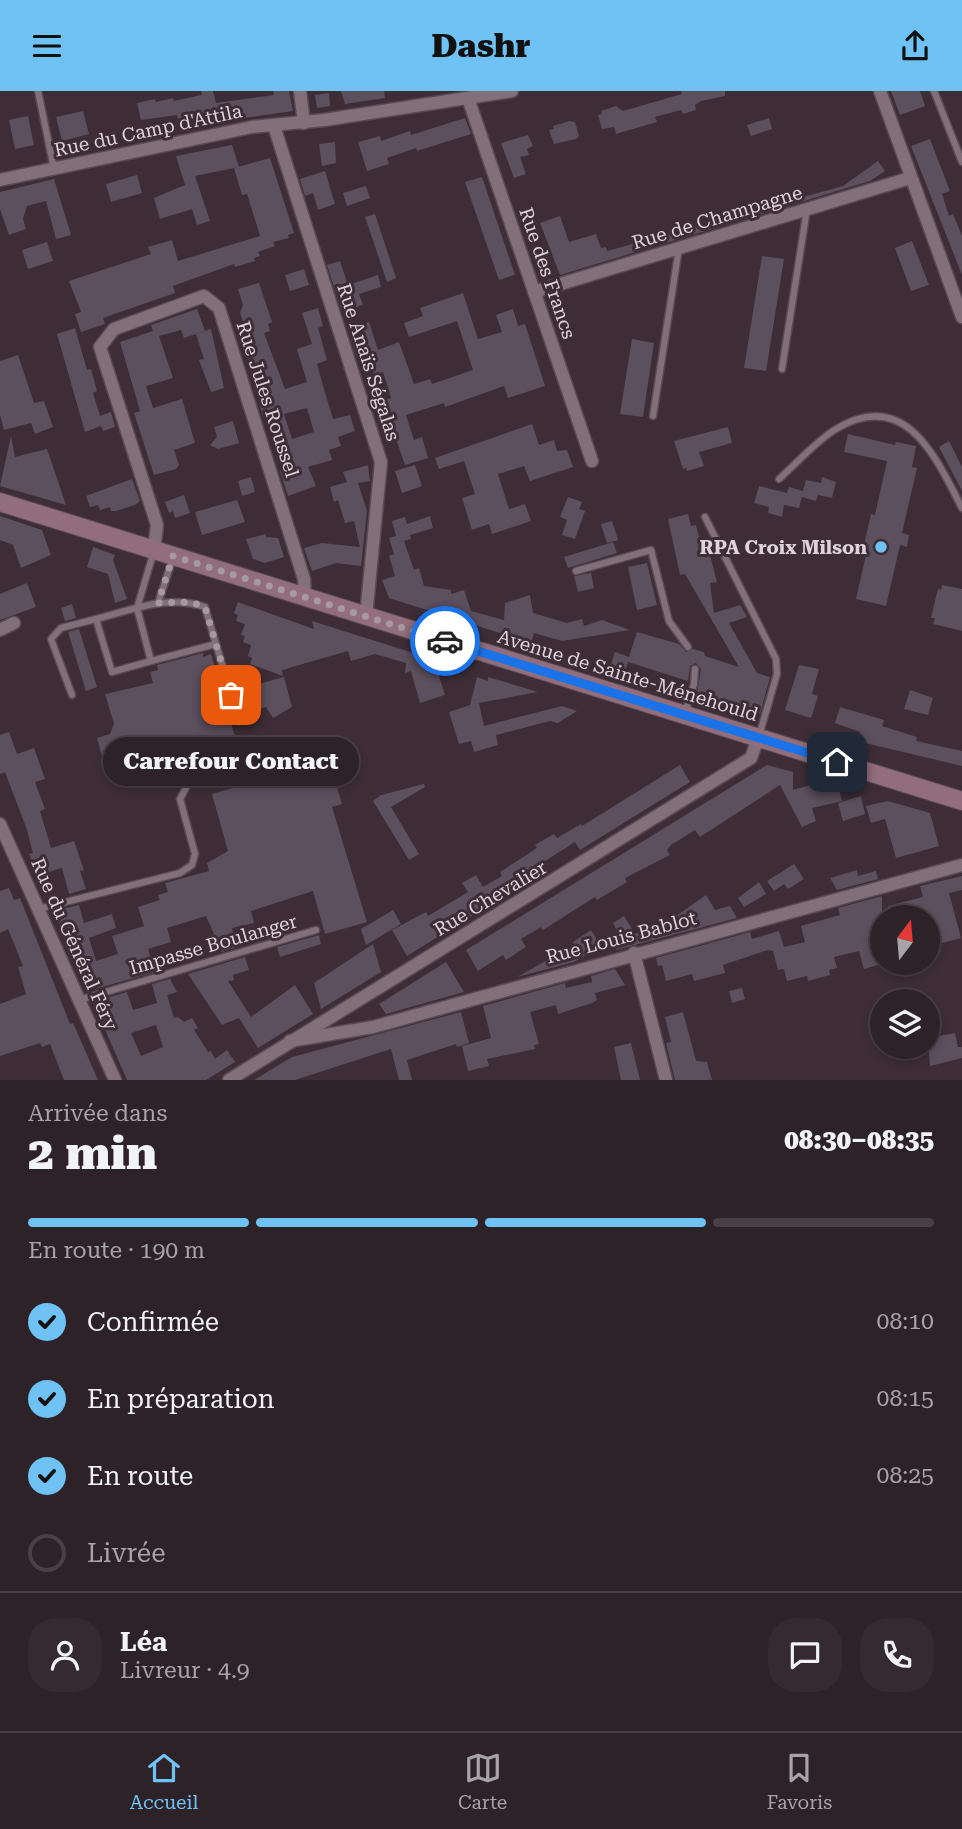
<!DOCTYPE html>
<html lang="fr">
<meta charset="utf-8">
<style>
body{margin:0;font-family:"Roboto Serif",serif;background:#362a31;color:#f1f3f6;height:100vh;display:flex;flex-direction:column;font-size:26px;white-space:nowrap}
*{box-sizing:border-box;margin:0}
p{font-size:23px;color:#a7a4a8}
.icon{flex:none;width:38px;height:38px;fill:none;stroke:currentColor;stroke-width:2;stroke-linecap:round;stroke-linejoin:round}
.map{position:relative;height:989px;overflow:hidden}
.panel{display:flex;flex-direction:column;background:#2e2229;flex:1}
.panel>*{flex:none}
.needle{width:46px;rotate:16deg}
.tools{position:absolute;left:870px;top:814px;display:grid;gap:14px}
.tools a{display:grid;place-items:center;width:70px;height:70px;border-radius:50%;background:#2e2229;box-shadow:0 4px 10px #0003,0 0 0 2px #493f46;font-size:35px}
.pin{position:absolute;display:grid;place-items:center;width:60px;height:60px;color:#fff;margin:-30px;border-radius:14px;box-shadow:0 4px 10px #0006}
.courier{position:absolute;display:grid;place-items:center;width:70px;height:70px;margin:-35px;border:5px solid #1a73e8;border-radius:50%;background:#fff;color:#222;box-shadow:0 2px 9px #0007}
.bubble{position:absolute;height:49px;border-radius:24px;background:#2e2229;box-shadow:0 4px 10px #0003,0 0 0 2px #493f46;font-size:23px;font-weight:800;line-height:49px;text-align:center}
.head em{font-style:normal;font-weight:800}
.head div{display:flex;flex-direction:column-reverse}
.head{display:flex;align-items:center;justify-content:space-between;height:119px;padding:0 28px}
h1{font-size:46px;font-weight:800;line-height:52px}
.bar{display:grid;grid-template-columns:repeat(4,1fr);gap:10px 7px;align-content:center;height:84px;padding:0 28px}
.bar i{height:9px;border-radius:5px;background:#493f46}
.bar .on{background:#6ec2f4}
.bar p{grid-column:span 4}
.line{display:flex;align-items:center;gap:18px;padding:0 28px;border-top:2px solid #493f46}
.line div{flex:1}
.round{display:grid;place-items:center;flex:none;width:74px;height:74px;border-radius:28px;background:#362a31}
ol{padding:0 28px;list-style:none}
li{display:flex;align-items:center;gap:21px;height:77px}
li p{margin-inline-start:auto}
li .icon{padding:7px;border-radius:50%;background:#6ec2f4;color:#111;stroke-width:4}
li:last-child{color:#a7a4a8}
li i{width:38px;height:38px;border:4px solid #493f46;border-radius:50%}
header{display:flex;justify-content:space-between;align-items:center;height:91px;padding:0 28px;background:#6ec2f4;color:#111;font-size:32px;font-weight:800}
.menu{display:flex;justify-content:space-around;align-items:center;height:98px;border-top:2px solid #493f46;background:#2e2229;font-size:19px;color:#a7a4a8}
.menu a{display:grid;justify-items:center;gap:4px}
.menu .on{color:#6ec2f4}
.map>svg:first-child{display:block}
</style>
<header><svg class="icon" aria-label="menu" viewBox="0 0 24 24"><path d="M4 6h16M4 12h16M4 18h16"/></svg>Dashr<svg class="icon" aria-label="share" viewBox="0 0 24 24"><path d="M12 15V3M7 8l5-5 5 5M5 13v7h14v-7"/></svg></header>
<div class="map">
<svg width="962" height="989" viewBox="0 0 962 989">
<rect width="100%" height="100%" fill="#3e2d37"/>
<g fill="#5c4f5e" fill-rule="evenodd">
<path d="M201,0H213L216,12L274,4L273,0H289L293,20L207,32L205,22L178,28L177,24L141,29L137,12L155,8L156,11L173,7L174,10L202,4Z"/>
<path d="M341,0H384L385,7L345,13Z"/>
<path d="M681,0H725V5L701,10L695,14L696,19L683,23L681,19L655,26L657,31L616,43L614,36L602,38L598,24L602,23L601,20L616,15L623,20L682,3Z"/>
<path d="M891,0H920L925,15L900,24Z"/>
<path d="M329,2L330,15L317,17L315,4Z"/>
<path d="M83,20L89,43L62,50L56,26Z"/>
<path d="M28,25L34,54L15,58L9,29Z"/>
<path d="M465,27L471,43L417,60L416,57L387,67L389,73L367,80L358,51L380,45L381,50L410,40L411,44Z"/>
<path d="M769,27L772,38L751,45L747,34Z"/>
<path d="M570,30L575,31L579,45L576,48L554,53L549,39L554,38L553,35Z"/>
<path d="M528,44L533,55L527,58L529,64L520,66L526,83L514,87L501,52Z"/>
<path d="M930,48L950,100L942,103L949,125L953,123L962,145V184L911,55Z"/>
<path d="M335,51L336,72L322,75L319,53Z"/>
<path d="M232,54L239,76L195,85L210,130L197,134L192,118L160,128L154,107L185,94L176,65Z"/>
<path d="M270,67L294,142L288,144L289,147L273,151L275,155L258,161L260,165L254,167L255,170L235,176L234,173L173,195L175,202L103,227L105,233L81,241L75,223L81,221L69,190L151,163L148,156L172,149L178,170L260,145L247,103L242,104L234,77Z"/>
<path d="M878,70L885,80L870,90L560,184L540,132L560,125L569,151L596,143L601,157L606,156L607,160L843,95Z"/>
<path d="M325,80L335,113L318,119L313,102L305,105L300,88Z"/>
<path d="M137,84L142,102L111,111L106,93Z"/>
<path d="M482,86L515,184L499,189L465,91Z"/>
<path d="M54,88L71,144L56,148L46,110L27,115L23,128L26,138L9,144L0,118V101Z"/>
<path d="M366,95L370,107L347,115L343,102Z"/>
<path d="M375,123L396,187L387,191L365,126Z"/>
<path d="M912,150L929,194L911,200L895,157Z"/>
<path d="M47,151L53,170L28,178L22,159Z"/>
<path d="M762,165L784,168L766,280L744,277Z"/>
<path d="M340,170L348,194L378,184L381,196L359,203L363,214L342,220L327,174Z"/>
<path d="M304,178L309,194L290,200L285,184Z"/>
<path d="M259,192L272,231L268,233L270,240L264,242L285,298L307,291L297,258L312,253L302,222L318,217L323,235L318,237L327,269L317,273L326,305L333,328L350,324L355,340L338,346L341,355L329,359L332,369L308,376L316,395L288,405L280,380L284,379L267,325L263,326L246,262L253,260L240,222L243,214L238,198ZM307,317L314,341L292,348L284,323Z"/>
<path d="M463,202L478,248L502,241L496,224L513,218L518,235L525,233L545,295L508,307L504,295L445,316L444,312L406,324L414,349L422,346L428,367L405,374L396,348L391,350L378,311L391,307L383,281L374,284L368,262L357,266L351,249L362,245L359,234L369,231L378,259L399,251L414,293L430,288L432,293L473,279L457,230L409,246L404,232L423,225L420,217Z"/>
<path d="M197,218L205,240L184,247L181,239L159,245L173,287L146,295L153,317L182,308L195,352L174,359L179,374L176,378L154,384L134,322L140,320L120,251L153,240L151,234Z"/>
<path d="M75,237L87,279L91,278L97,300L93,302L100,325L111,321L115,336L103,340L101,335L85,341L57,243Z"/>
<path d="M211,238L224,297L211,301L199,269L204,268L196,243Z"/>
<path d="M632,248L654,252L643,326L620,323Z"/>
<path d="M18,264L34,312L44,310L53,336L35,343L31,332L4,339L0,324V270Z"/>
<path d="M233,330L239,352L218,358L210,354L217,346L214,336Z"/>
<path d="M532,333L539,354L554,349L557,360L567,359L573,376L530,390L524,375L498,383L509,418L525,413L531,430L492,443L489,433L472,439L462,407L475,403L464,370L439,378L435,367Z"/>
<path d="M728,336L732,352L699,361L704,375L687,380L686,377L683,378L674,350Z"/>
<path d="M848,343L895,354L896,351L916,355L912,376L917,377L902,442L909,444L907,456L900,454L886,515L856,508L867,459L863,458L871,423L875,424L887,370L844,361Z"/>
<path d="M11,345L15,366L47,358L66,414L0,395Z"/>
<path d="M949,350L962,376V400L939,356Z"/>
<path d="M368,374L370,390L358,392L367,420L361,475L336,472L312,480L304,457L322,452L360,456L354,430L345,432L338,409L334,411L330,396L347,391L343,381Z"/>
<path d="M415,374L422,395L402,402L395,380Z"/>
<path d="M251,386L255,401L242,405L238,390Z"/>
<path d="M822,386L836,391L832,407L818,404L816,410L802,406L799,417L784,414L782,426L768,422L769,416L754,412L759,395L787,402L789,396L803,400L806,389L821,392Z"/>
<path d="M132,388L140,410L135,414L116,420H111L110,416L100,419L98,414L90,416L86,405Z"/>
<path d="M184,404L190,422L175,427L173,420L169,422L165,411Z"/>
<path d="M568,406L582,411L579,418L585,420L575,448L562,444L567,429L560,426Z"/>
<path d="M237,409L245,431L202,444L195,421Z"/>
<path d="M688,423L691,435L696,434L703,465L710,464L717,491L710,492L714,522L740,514L747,526L729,532L757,582L770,586L760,623L697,603L701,578L696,572L690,575L688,590L628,571L625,581L610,576L615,561L629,566L637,541L679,553L686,561L693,558L704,561L705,565L739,576L685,483L680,484L668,428Z"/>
<path d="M0,425L42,439L51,464L21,477L13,454L0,449Z"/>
<path d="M430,425L433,437L410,444L411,448L404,450L414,479L419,477L424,495L451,499V503L464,499L471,520L504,529L505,512L530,504L533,522L567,532L582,528L584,535L602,529L630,539L562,550L534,542L531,552L389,507L382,489L395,485L389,465L394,463L389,447L396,445L392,430L405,426L407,433Z"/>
<path d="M612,430L618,449L607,452L601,433Z"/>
<path d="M266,443V446L278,447L284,466L265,472L253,468L246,448Z"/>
<path d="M613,451L617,462L568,477L564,466Z"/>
<path d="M93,456L115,464L113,469L127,508L115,512L108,483L87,476Z"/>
<path d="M647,472L657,514L637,519L628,476Z"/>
<path d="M591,482L594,497L578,501L574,485Z"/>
<path d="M27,492L36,516L0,529V503Z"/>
<path d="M942,494L962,498V540L933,533L935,527H931L938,498L941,499Z"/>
<path d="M238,511L314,538L312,530L442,571L435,573L445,604L420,612L411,580L405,582L406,572L375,563L351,570L348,560L282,579L283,585L250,573L252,567L248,565L251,554L243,551L245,545L241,544L245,533L236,530L238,524L234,522Z"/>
<path d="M72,513L76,527L65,530L61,517Z"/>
<path d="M79,538L97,596L86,600L68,541Z"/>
<path d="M203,562V566L211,563L235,646L173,664L172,658L105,677L97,647L110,643L114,633L105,603L153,592L150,581L158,579L157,574Z"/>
<path d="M799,574L819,578L812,603L818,605L811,627L785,619Z"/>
<path d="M284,586L292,616L273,627L266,616L256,619L251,600L257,598L255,594Z"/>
<path d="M477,586L488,590V586L538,601L479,612L484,635L562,615L577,620L558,632L550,630L496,644L498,654L474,661L471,650L459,653L449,621L470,614Z"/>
<path d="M910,599L933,607L928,624L904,618Z"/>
<path d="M840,616L884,629L882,635L917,646L916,650L962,660V675L857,650L860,641L835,632Z"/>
<path d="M9,641L17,663L34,657L45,688L35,691L45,718L40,720L51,757L74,750L84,779L80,780L86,798L69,803L62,777L38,784L29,763L33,762L27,739L5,681L0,683V644Z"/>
<path d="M318,672L323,689L334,686L342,713L332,716L367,831L325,843L313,800L251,820L254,832L232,837L237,856L222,861L206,825L167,837L171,851L148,858L155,881L88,900L54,820L79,814L84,832L112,823L116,837L89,847L96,870L118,863L112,845L144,835L138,816L160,809L158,804L168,801L165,792L209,780L207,772L228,760L212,703Z"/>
<path d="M680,674L690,691L580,759L575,751L545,770L519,786L523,793L407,865L392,839L426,821L428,825L468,801L462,792L476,784L483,796L502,785L500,781L537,757L535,754L554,743L557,747L581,733L582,735Z"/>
<path d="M767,674L793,681V699L824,690L838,694L842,710L812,717L816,730L802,736L780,694L700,746L695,739L671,754L667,759L670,764L625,787L627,791L597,809L595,806L543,839L541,836L521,848L526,856L506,869L503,864L478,880L466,859Z"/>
<path d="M424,693L425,696L391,716L419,763L409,769L373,710L381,704Z"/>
<path d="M861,705L865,723L843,730L838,712Z"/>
<path d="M888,710L930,722L939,755L896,767L885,728L871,732L866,715Z"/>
<path d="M794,773L804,788L788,798L784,793L774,800L767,790Z"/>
<path d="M857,779L858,785L876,780L878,788L837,799L830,787Z"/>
<path d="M962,785V799L949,802L961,847L938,853L941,861L928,865V826H891L888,815L923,806L920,795Z"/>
<path d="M759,791L766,803L744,816L738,807Z"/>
<path d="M9,797L14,809L20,807L22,812L70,933L73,932L98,989H64L50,953L42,956L40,952L0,965V913L26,903L18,876L23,875L8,838L0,842V800Z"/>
<path d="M706,804L715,819L730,815L737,827L616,859L615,855L623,850L613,832L624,825L635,843L664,829L666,832Z"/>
<path d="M882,805V873L864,878L859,860L834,866L837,877L829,879L830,884L808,890L807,885L787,890L784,878L778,879L773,860L768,859L723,874L725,882L694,890L692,883L666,890L662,874L658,875L656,867L750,841L752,848L779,840L784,856L805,851L801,835L840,824L838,817Z"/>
<path d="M393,819L401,833L366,854L361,838Z"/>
<path d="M591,839L601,855L574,871L517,886L574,854L573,851Z"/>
<path d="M319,844L321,853L280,866L277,856Z"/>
<path d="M373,853L381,881L321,918L314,892Z"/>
<path d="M245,866L249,879L233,884L234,889L228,890L251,926L295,894L313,923L258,957L239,927L222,934L188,883Z"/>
<path d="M446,871L464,901L386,923L379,913Z"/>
<path d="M615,878L625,894L595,902L597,909L592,912L558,923L556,914L530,921L539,953L534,954L535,958L487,968L489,975L468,980L462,955L491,947L483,915L565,892L566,897L592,891L591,885Z"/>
<path d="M170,888L177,901L167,904L174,927L178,926L184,931L192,927L198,937L194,939L208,961L211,960L215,968L227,959L235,971L206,989H127L93,911L127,901L133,919L157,912L152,893ZM156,934L163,956L141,965L131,942Z"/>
<path d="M742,897L745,908L732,912L729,900Z"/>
<path d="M461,921L469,952L457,956L456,953L407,969L412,989H399L391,958L295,989H254L292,966Z"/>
<path d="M683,921L696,970L707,971L712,989H675L666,952L671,951L665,926Z"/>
<path d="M955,942L958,956H962V967L930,975L928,947Z"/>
<path d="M631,952L640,989H621L614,956Z"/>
</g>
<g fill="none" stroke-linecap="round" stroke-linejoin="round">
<g stroke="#584a53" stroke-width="9">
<g id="service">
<path d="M38,0L54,78"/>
<path d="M934,0L962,71"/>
<path d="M782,278L807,118"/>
<path d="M653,325L679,157"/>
<path d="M779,388C797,372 816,350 836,338C906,296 936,367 962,417"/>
<path d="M705,426L776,568L777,583L759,645"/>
<path d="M576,480L651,459L669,530L688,556"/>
<path d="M158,512L173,467"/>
<path d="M216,553L239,630"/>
<path d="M151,570L112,581L96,528C132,519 169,503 205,516L216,553L151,570L137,517L154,460"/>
<path d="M72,604L51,548L61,537L96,528"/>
<path d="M685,622L694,593L695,578"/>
<path d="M38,818L180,782L192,774L195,763L180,708L188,693L301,662"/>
<path d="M79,909L316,839"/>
</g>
</g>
<g stroke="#584a53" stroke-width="15">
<g id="minor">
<path d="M300,0L304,32"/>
<path d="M880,0L962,226"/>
<path d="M468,7L592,370"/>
<path d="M274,35L381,371L366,525"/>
<path d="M0,89L252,36L324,29L512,0"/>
<path d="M534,201L910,87"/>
<path d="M154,459L157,434L100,256L114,238L204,205L219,217L304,488L305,506"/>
<path d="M0,539L14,532"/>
<path d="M0,733L115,989"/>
<path d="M634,862L666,989"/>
<path d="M290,950L373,936L962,774"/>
<path d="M229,989L751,667L758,647"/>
</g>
</g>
<g stroke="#584a53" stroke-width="20">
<path id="secondary" d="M0,411L962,710"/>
</g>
<use href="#service" stroke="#826f7a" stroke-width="6"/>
<use href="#minor" stroke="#826f7a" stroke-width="12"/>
<use href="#secondary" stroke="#926d7b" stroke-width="18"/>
</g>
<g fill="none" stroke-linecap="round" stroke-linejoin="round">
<path stroke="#a699a0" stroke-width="7" stroke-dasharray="0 12.6" d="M231,604L205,516L191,511L158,512L173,465L445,550"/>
<path stroke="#1a73e8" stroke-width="9" d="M445,550L837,671"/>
</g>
<circle fill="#6ec2f4" stroke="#3e2d37" stroke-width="2.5" cx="881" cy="456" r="7"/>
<g text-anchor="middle" stroke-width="6" stroke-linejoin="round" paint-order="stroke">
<g font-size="19" fill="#ded3d9" stroke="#3e2d37">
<text transform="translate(148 39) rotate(-12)" y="7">Rue du Camp d'Attila</text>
<text transform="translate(717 126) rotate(-17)" y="7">Rue de Champagne</text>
<text transform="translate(548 182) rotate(71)" y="7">Rue des Francs</text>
<text transform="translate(369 271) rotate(72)" y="7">Rue Anaïs Ségalas</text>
<text transform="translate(268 308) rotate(72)" y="7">Rue Jules Roussel</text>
<text transform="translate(628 584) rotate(17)" y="7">Avenue de Sainte-Ménehould</text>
<text transform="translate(490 807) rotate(-31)" y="7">Rue Chevalier</text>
<text transform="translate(621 846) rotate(-15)" y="7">Rue Louis Bablot</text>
<text transform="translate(75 853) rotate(66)" y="7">Rue du Général Féry</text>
<text transform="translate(213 853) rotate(-16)" y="7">Impasse Boulanger</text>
</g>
<g font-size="19" font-weight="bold" fill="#ded3d9" stroke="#3e2d37" text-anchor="end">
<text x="867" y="463">RPA Croix Milson</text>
</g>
</g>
</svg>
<div class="tools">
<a><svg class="needle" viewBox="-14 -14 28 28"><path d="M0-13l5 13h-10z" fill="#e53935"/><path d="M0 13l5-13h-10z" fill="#a7a4a8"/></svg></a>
<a><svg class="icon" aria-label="layers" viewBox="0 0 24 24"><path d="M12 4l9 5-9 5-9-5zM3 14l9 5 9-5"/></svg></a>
</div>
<div class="pin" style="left:231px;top:604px;background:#ea580c"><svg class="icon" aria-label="bag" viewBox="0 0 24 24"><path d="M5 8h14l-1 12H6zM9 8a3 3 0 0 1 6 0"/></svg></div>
<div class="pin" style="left:837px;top:671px;background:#1f2937"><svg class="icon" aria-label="home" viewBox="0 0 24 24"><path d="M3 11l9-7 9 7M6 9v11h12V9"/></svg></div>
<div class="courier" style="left:445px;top:550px"><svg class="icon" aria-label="car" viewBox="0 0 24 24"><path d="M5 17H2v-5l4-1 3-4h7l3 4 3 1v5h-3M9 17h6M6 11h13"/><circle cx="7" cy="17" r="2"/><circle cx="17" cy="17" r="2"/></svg></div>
<div class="bubble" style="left:103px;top:646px;width:256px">Carrefour Contact</div>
</div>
<section class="panel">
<div class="head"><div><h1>2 min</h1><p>Arrivée dans</p></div><em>08:30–08:35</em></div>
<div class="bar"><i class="on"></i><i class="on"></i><i class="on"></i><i></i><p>En route · 190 m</p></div>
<ol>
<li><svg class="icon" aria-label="check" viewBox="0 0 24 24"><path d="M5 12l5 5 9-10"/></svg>Confirmée<p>08:10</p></li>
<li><svg class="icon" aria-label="check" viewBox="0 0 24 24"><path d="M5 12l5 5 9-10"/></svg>En préparation<p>08:15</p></li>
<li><svg class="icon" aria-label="check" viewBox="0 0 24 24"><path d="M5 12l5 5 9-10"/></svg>En route<p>08:25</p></li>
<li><i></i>Livrée</li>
</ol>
<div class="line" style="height:126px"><a class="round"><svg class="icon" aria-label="person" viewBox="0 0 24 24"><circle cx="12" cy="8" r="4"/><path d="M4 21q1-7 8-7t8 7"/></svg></a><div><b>Léa</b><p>Livreur · 4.9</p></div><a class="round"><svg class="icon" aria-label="chat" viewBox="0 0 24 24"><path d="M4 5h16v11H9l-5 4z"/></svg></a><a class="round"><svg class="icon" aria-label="phone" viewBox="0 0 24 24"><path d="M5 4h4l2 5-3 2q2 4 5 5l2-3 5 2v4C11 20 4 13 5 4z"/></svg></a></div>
</section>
<nav class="menu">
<a class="on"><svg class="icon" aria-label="home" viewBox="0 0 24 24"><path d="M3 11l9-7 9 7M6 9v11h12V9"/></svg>Accueil</a>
<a><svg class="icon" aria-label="map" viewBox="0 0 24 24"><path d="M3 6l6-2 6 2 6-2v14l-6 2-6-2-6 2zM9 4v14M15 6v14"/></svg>Carte</a>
<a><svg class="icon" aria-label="saved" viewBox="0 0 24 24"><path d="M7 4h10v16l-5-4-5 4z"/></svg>Favoris</a>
</nav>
